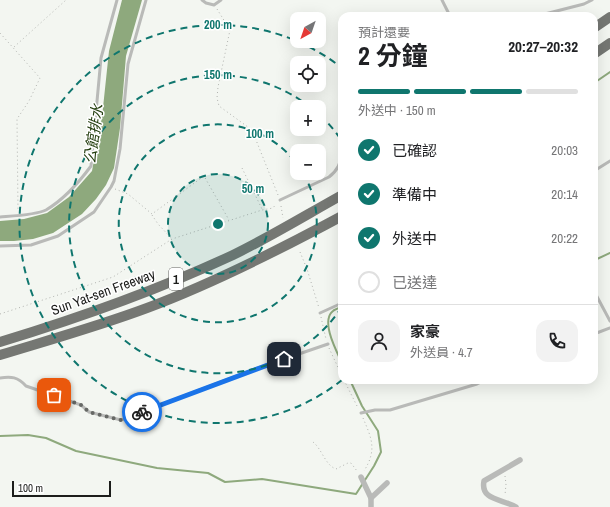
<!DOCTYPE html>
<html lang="zh-TW">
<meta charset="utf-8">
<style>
body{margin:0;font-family:"Archivo Narrow","Noto Sans TC",sans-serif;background:#f2f2f2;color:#202124;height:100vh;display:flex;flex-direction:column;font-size:15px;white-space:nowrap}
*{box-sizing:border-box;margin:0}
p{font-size:13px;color:#757577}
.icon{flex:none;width:22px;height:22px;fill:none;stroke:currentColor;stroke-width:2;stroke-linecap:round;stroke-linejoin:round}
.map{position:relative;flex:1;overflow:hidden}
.drawer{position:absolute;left:338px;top:12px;width:260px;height:372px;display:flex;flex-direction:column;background:#fff;border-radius:12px;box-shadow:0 4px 16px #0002}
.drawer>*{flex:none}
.needle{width:26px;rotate:220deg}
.buttons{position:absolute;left:290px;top:12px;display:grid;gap:8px}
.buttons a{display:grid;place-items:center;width:36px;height:36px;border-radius:8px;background:#fff;box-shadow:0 4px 16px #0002;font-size:20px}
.scale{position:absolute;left:12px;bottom:10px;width:99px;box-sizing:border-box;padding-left:4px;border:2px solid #1c1d1b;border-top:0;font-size:11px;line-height:14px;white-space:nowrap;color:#1c1d1b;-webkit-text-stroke:3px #fff;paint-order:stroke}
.pin{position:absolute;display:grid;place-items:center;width:34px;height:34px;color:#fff;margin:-17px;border-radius:8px;box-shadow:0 2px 6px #0006}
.courier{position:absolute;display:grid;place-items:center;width:40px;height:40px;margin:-20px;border:3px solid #1a73e8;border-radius:50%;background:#fff;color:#222;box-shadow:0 1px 5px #0007}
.headline em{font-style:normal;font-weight:700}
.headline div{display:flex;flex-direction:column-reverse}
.headline{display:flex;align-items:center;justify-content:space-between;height:68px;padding:0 20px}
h1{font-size:26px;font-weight:700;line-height:30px}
.bar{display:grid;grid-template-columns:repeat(4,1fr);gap:6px 4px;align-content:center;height:48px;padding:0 20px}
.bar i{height:5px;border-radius:3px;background:#e0e0e0}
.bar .current{background:#0f766e}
.bar p{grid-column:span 4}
.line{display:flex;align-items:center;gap:10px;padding:0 20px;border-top:1px solid #e0e0e0}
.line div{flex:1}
.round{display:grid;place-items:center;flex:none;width:42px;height:42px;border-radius:12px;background:#f2f2f2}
ol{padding:0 20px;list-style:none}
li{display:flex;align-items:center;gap:12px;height:44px}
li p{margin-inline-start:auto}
li .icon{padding:4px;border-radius:50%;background:#0f766e;color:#fff;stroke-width:4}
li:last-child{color:#757577}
li i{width:22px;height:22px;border:2px solid #e0e0e0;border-radius:50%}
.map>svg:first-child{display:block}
</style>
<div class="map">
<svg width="610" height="507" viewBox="0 0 610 507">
<rect width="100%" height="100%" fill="#f3f6f1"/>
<path fill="#8ea97d" d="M122,0H142L126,56L120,128L114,168L106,185L96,199L82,214L53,233L33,239L14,241H0V221L24,219L47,213L69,197L92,171L102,117L109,51Z"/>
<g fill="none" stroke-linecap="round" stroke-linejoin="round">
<g stroke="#8ea97d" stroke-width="2">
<path d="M594,83L610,72"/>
<path d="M594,263L597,259L610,253"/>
<path d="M342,307C339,308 335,309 333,311C320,321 337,352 342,363"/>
<path d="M0,436L28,435L46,438L76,451L157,468L208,473L225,482L262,479L356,494L374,466L381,452L378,431L362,406L350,380"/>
</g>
<g stroke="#b1b3af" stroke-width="1" stroke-dasharray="1 3" stroke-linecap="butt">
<path d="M217,9L230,30L218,87L217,98L219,106L252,130L278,195"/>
<path d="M0,33L40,78L29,101L17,119L18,211"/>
<path d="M14,47L66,0"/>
<path d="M242,168L262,209"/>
<path d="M115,189L128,194L152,214L204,176L229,220"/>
<path d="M281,206L283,218"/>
<path d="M152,215L158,224L172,239"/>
<path d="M300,252L307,269L319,308"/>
<path d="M0,314L113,277L172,239L262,210L273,208L276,204"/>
<path d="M321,317L326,339"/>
<path d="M329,348L342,376"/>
<path d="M344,380L358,408"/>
<path d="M363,418C372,439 377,450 364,471"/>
<path d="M313,442C322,449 325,465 336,469L348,463H351L357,471"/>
<path d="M505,476L506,484L505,495"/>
</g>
<g stroke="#b9bab8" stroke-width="3">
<path d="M202,0L206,3L214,5L221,0"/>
<path d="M442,0L450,16"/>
<path d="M537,16L584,4L592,0"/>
<path d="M594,171L610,161"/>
<path d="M280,200L329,177C338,170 340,164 342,153"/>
<path d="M0,217C12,216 36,215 46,210C63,200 80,181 91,166L101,58L117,0"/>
<path d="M0,246L31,245L58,236L94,212L111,187L114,181L120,149L128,64L146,0"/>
<path d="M594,291L610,321"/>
<path d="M320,313L342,303"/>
<path d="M594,334L610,328"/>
<path d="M0,378C11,376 18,377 26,386L81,405L89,412L121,420L255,369L328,344"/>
<path d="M361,413L375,410H390L477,384L485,380"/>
</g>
<g stroke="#b9bab8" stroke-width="5.5">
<path d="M361,477L371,498"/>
<path d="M371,507V498L387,483"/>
<path d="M516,507C504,499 480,501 484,481L520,460"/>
</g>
<g stroke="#757773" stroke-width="10">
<path d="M594,28L610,17"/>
<path d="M594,54L610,43"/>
<path d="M0,342C79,318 158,290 233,255C270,237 306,215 342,195"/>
<path d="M0,355C49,340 99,326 147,308C214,283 279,250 342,216"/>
</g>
</g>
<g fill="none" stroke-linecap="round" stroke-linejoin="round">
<path stroke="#676966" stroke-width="4" stroke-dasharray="0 7.2" d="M54,395L81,405L89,412L121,420L142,412"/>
<path stroke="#1a73e8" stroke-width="5" d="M142,412L284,359"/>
</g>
<circle cx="218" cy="224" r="50" fill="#0f766e" fill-opacity=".12"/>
<g fill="none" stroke="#0f766e" stroke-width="2" stroke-dasharray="7 5">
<circle cx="218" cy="224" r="50"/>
<path d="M303 173A99 99 0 1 1 297 164"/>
<path d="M342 307A149 149 0 1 1 310 107M320 115A149 149 0 0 1 342 141"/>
<path d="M342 380A199 199 0 1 1 342 68"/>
</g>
<g text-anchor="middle" stroke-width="3" stroke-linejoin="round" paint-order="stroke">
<rect fill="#fff" stroke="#60615f" stroke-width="1" x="169" y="268" width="14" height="22" rx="3"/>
<g font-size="13" font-weight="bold" fill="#1c1d1b">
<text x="176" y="284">1</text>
</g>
<g font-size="14" fill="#1c1d1b" stroke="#fff">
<text transform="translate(103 292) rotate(-20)" y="5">Sun Yat-sen Freeway</text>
</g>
<g font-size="15" font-style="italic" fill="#243e0f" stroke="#fff">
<text transform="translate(94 134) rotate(-82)" y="5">公館排水</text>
</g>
</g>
<circle cx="218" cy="224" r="6" fill="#0f766e" stroke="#fff" stroke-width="2"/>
<g font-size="12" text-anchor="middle" font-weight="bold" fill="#0f766e" stroke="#fff" stroke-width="3" stroke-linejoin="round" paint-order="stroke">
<text x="218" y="29">200 m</text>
<text x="218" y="79">150 m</text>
<text x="260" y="138">100 m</text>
<text x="253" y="193">50 m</text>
</g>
</svg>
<div class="buttons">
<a><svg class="needle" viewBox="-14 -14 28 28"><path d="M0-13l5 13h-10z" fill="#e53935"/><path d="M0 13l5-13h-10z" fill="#757577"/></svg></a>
<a><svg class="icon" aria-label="locate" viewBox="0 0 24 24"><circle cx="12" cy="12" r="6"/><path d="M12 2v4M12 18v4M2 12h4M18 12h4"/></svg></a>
<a>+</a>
<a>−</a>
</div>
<div class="scale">100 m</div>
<div class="pin" style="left:54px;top:395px;background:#ea580c"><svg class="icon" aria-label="bag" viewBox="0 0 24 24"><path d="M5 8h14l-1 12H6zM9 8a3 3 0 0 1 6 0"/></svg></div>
<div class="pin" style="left:284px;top:359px;background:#1f2937"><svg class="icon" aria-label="home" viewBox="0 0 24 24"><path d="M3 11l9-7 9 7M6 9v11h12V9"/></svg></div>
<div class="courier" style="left:142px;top:412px"><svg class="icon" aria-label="bike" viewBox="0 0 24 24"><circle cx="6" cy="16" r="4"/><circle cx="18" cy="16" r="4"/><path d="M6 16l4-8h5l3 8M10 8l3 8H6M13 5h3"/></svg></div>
<section class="drawer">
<div class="headline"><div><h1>2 分鐘</h1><p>預計還要</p></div><em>20:27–20:32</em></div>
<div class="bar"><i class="current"></i><i class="current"></i><i class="current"></i><i></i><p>外送中 · 150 m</p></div>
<ol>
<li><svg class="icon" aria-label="check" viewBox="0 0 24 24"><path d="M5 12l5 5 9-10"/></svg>已確認<p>20:03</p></li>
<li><svg class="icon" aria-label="check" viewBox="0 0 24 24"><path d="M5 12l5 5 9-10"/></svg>準備中<p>20:14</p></li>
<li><svg class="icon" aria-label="check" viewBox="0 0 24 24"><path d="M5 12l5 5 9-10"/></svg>外送中<p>20:22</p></li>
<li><i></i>已送達</li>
</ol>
<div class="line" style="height:72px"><a class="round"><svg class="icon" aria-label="person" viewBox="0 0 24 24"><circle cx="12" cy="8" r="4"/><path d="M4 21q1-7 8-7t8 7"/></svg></a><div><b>家豪</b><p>外送員 · 4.7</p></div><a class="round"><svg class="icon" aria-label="phone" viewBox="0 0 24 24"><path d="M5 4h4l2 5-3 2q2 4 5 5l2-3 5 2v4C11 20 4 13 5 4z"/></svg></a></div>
</section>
</div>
